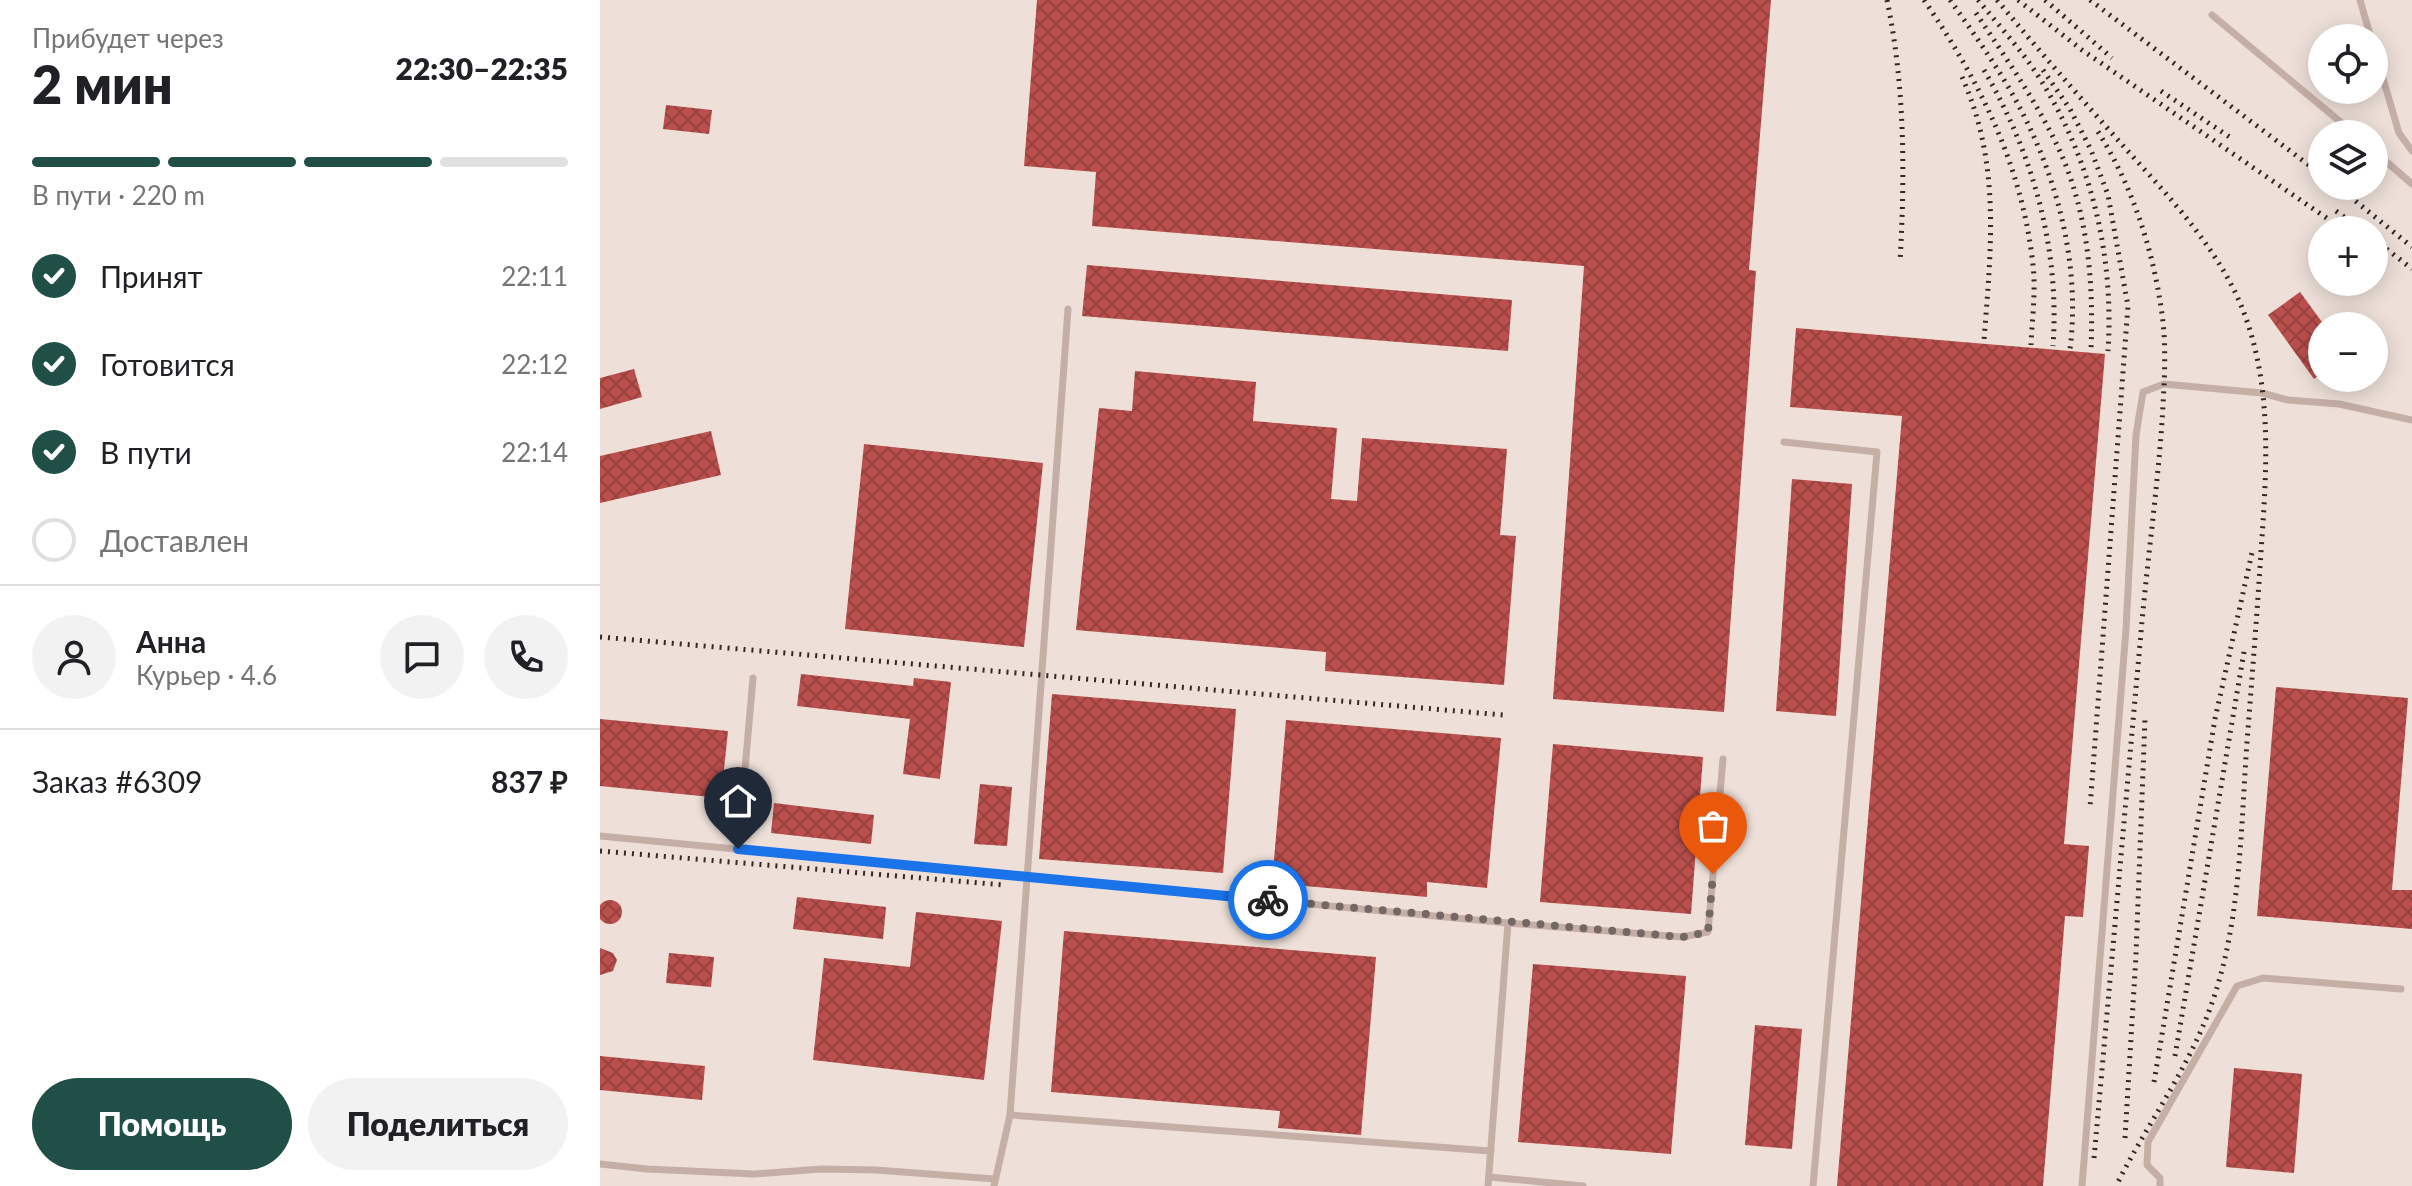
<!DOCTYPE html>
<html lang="ru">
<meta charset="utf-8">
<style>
body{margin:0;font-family:Lato,sans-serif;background:#f2f2f2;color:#202124;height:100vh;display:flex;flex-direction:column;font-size:30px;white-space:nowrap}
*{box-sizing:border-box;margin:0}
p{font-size:26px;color:#757577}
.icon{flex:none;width:44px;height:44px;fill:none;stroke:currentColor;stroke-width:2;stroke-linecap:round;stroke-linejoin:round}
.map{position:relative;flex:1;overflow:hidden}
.sheet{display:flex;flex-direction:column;background:#fff;width:600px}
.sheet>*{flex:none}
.controls{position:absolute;left:1708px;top:24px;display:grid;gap:16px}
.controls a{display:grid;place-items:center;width:80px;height:80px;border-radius:50%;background:#fff;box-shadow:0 4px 20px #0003;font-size:40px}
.pin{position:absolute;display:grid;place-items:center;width:68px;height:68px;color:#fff;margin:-82px -34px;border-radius:50% 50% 50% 0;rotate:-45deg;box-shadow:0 0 8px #0007}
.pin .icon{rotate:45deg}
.courier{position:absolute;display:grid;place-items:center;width:80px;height:80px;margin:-40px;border:6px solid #1a73e8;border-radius:50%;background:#fff;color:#222;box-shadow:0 2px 10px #0007}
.overview em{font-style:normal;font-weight:800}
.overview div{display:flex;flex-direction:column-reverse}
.overview{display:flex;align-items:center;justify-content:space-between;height:136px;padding:0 32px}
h1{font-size:52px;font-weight:800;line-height:60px}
.bar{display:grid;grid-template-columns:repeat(4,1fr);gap:12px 8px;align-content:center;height:96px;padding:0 32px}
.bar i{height:10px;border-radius:6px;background:#e0e0e0}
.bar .on{background:#204f48}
.bar p{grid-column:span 4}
.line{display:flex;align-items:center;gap:20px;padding:0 32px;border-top:2px solid #e0e0e0}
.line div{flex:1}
.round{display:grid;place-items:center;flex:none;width:84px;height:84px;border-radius:42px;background:#f2f2f2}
ol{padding:0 32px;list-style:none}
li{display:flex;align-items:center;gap:24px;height:88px}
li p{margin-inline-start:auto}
li .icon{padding:8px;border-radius:50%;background:#204f48;color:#fff;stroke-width:4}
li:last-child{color:#757577}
li i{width:44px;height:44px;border:4px solid #e0e0e0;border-radius:50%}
.primary-button{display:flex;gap:16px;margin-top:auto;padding:16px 32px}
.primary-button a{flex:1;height:92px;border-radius:48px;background:#204f48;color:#fff;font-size:32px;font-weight:800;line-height:92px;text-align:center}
.primary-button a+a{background:#f2f2f2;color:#202124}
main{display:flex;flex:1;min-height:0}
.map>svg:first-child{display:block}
</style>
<main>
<section class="sheet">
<div class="overview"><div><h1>2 мин</h1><p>Прибудет через</p></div><em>22:30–22:35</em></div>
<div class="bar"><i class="on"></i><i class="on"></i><i class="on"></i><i></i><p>В пути · 220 m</p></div>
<ol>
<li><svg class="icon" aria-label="check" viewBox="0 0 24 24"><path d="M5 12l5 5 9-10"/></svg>Принят<p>22:11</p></li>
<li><svg class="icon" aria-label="check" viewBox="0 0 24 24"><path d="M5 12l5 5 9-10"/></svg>Готовится<p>22:12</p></li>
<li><svg class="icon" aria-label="check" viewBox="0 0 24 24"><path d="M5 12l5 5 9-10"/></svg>В пути<p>22:14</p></li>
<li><i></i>Доставлен</li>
</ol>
<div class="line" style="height:144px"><a class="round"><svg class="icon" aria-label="person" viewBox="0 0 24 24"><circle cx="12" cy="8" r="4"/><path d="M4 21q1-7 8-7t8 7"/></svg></a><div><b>Анна</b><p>Курьер · 4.6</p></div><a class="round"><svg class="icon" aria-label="chat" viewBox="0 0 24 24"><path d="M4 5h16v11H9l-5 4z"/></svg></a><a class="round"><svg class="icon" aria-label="phone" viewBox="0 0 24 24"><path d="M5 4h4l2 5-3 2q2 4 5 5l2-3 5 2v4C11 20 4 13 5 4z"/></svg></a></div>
<div class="line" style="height:104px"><div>Заказ #6309</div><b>837 ₽</b></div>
<div class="primary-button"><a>Помощь</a><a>Поделиться</a></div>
</section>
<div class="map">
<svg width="1812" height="1186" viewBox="0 0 1812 1186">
<defs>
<pattern id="building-cross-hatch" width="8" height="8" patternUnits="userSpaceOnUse" patternTransform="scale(2)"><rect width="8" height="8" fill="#ba4f4c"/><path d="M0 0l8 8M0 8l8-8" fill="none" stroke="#98423f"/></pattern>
</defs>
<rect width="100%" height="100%" fill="#eee0d9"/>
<g fill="url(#building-cross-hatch)">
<path d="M437,0H1171L1149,270L1156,271L1124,712L953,699L984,266L492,226L496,172L424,166Z"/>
<path d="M66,105L112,110L109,134L63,129Z"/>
<path d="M487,265L912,300L908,351L482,316Z"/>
<path d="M1700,292L1722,322V373L1714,379L1668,315Z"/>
<path d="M1196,328L1505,354L1464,844L1489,846L1483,917L1465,916L1443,1186H1237L1302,416L1190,407Z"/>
<path d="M34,369L42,397L0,409V378Z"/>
<path d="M535,371L656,382L653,421L737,428L731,499L757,501L762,438L907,449L900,535L916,536L904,685L725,671L726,652L476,630L499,408L532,411Z"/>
<path d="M111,431L121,475L0,503V456Z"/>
<path d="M264,444L443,463L424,647L245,629Z"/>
<path d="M1192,479L1252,484L1236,716L1176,711Z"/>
<path d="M201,674L313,686L314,678L351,682L340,779L303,774L310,719L197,706Z"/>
<path d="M1676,687L1808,698L1792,890H1812V929L1657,916Z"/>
<path d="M452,694L636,709L623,873L439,859Z"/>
<path d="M0,719L128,731L121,798L0,786Z"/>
<path d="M686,720L901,738L887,888L827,882V897L672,883Z"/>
<path d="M953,744L1103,757L1091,914L940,902Z"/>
<path d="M380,784L412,787L407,846L374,844Z"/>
<path d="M174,803L274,815L271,844L171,833Z"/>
<path d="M197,897L286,907L283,939L193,929Z"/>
<circle cx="10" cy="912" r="12"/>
<path d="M316,912L402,921L384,1080L213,1060L224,958L310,967Z"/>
<path d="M464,931L776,957L761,1135L678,1128L680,1111L451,1092Z"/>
<path d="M0,948L13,953L17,960L13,971L0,975Z"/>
<path d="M69,953L114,957L111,987L66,983Z"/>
<path d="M933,964L1086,976L1071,1154L918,1142Z"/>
<path d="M1155,1025L1202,1029L1192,1149L1145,1145Z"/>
<path d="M0,1056L105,1066L102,1100L0,1090Z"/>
<path d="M1634,1068L1702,1074L1694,1173L1626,1167Z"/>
</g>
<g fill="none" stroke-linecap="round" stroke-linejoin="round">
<g stroke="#c5aea6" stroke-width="7">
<path d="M1760,0L1771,38"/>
<path d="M1612,15L1755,134"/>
<path d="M1774,48L1799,133L1812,151"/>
<path d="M1774,151L1812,184"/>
<path d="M1184,442L1277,452L1213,1186"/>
<path d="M0,836L908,923L1082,937L1108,932L1123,759"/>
<path d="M138,849L153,678"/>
<path d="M410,1115L891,1151"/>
<path d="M0,1164L47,1169L154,1174L221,1169L276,1170L395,1179"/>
<path d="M889,1177L983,1186"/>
<path d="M394,1186L410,1115L468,309"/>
<path d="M888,1186L908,923"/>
<path d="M1482,1186L1526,629L1536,435L1543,392L1564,384L1662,393L1688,400L1739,404L1812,420"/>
<path d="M1560,1186V1178L1547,1165L1548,1142L1637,986L1663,978L1801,989"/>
</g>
<g stroke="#322726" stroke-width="5" stroke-dasharray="2 6" stroke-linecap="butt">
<path d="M1287,0C1305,86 1305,174 1300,262"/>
<path d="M1324,0C1380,82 1422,165 1433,265C1436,292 1432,319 1431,345"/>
<path d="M1350,0C1372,31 1395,63 1414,97C1456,172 1481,263 1470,349"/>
<path d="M1378,0C1401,28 1427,56 1445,87C1493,167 1514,259 1508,351"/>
<path d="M1397,0C1436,47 1476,93 1517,139C1559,186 1608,236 1636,294C1674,375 1667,466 1661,552C1657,615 1652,678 1647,742C1641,825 1641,914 1615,994C1593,1063 1548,1122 1516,1186"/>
<path d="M1418,0L1482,50L1744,230"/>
<path d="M1445,0L1512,58"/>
<path d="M1490,0L1722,175"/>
<path d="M1376,13C1403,54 1432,95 1454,139C1487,204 1494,278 1491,350"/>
<path d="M1384,70C1433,154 1460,249 1453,346"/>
<path d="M1443,70L1470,109L1491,150L1508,195L1528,306L1490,808"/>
<path d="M1362,77C1401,164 1391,248 1384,340"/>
<path d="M1561,91L1634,140"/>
<path d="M1737,186L1812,247"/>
<path d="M1736,211L1762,230"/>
<path d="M1774,239L1812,269"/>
<path d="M0,637L903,715"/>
<path d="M0,851L404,885"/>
<path d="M1575,1056L1645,646"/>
<path d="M1554,1082L1615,719L1653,548"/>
<path d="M1525,1138L1536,955L1545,718"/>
<path d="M1494,1158C1510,983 1525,808 1541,633C1547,563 1557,493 1562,422C1564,387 1567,350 1562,314C1553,248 1531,182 1495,127"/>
</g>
</g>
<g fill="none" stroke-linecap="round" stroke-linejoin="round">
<path stroke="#746865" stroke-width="8" stroke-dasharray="0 14.4" d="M668,900L1082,937L1108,932L1113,874"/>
<path stroke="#1a73e8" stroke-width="10" d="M138,849L668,900"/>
</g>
</svg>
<div class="controls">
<a><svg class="icon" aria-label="locate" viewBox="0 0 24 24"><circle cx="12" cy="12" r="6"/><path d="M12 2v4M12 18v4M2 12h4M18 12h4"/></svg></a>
<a><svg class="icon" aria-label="layers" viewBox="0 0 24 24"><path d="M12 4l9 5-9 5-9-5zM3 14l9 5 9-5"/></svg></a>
<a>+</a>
<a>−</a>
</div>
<div class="pin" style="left:1113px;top:874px;background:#ea580c"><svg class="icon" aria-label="bag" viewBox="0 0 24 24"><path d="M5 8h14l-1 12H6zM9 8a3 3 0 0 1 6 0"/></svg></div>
<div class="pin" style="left:138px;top:849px;background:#1f2937"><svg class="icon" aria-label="home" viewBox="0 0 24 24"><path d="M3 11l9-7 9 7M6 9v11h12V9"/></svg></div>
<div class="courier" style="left:668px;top:900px"><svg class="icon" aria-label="bike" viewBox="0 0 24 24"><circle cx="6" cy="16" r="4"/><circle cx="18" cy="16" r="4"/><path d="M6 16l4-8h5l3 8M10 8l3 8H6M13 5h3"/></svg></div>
</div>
</main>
